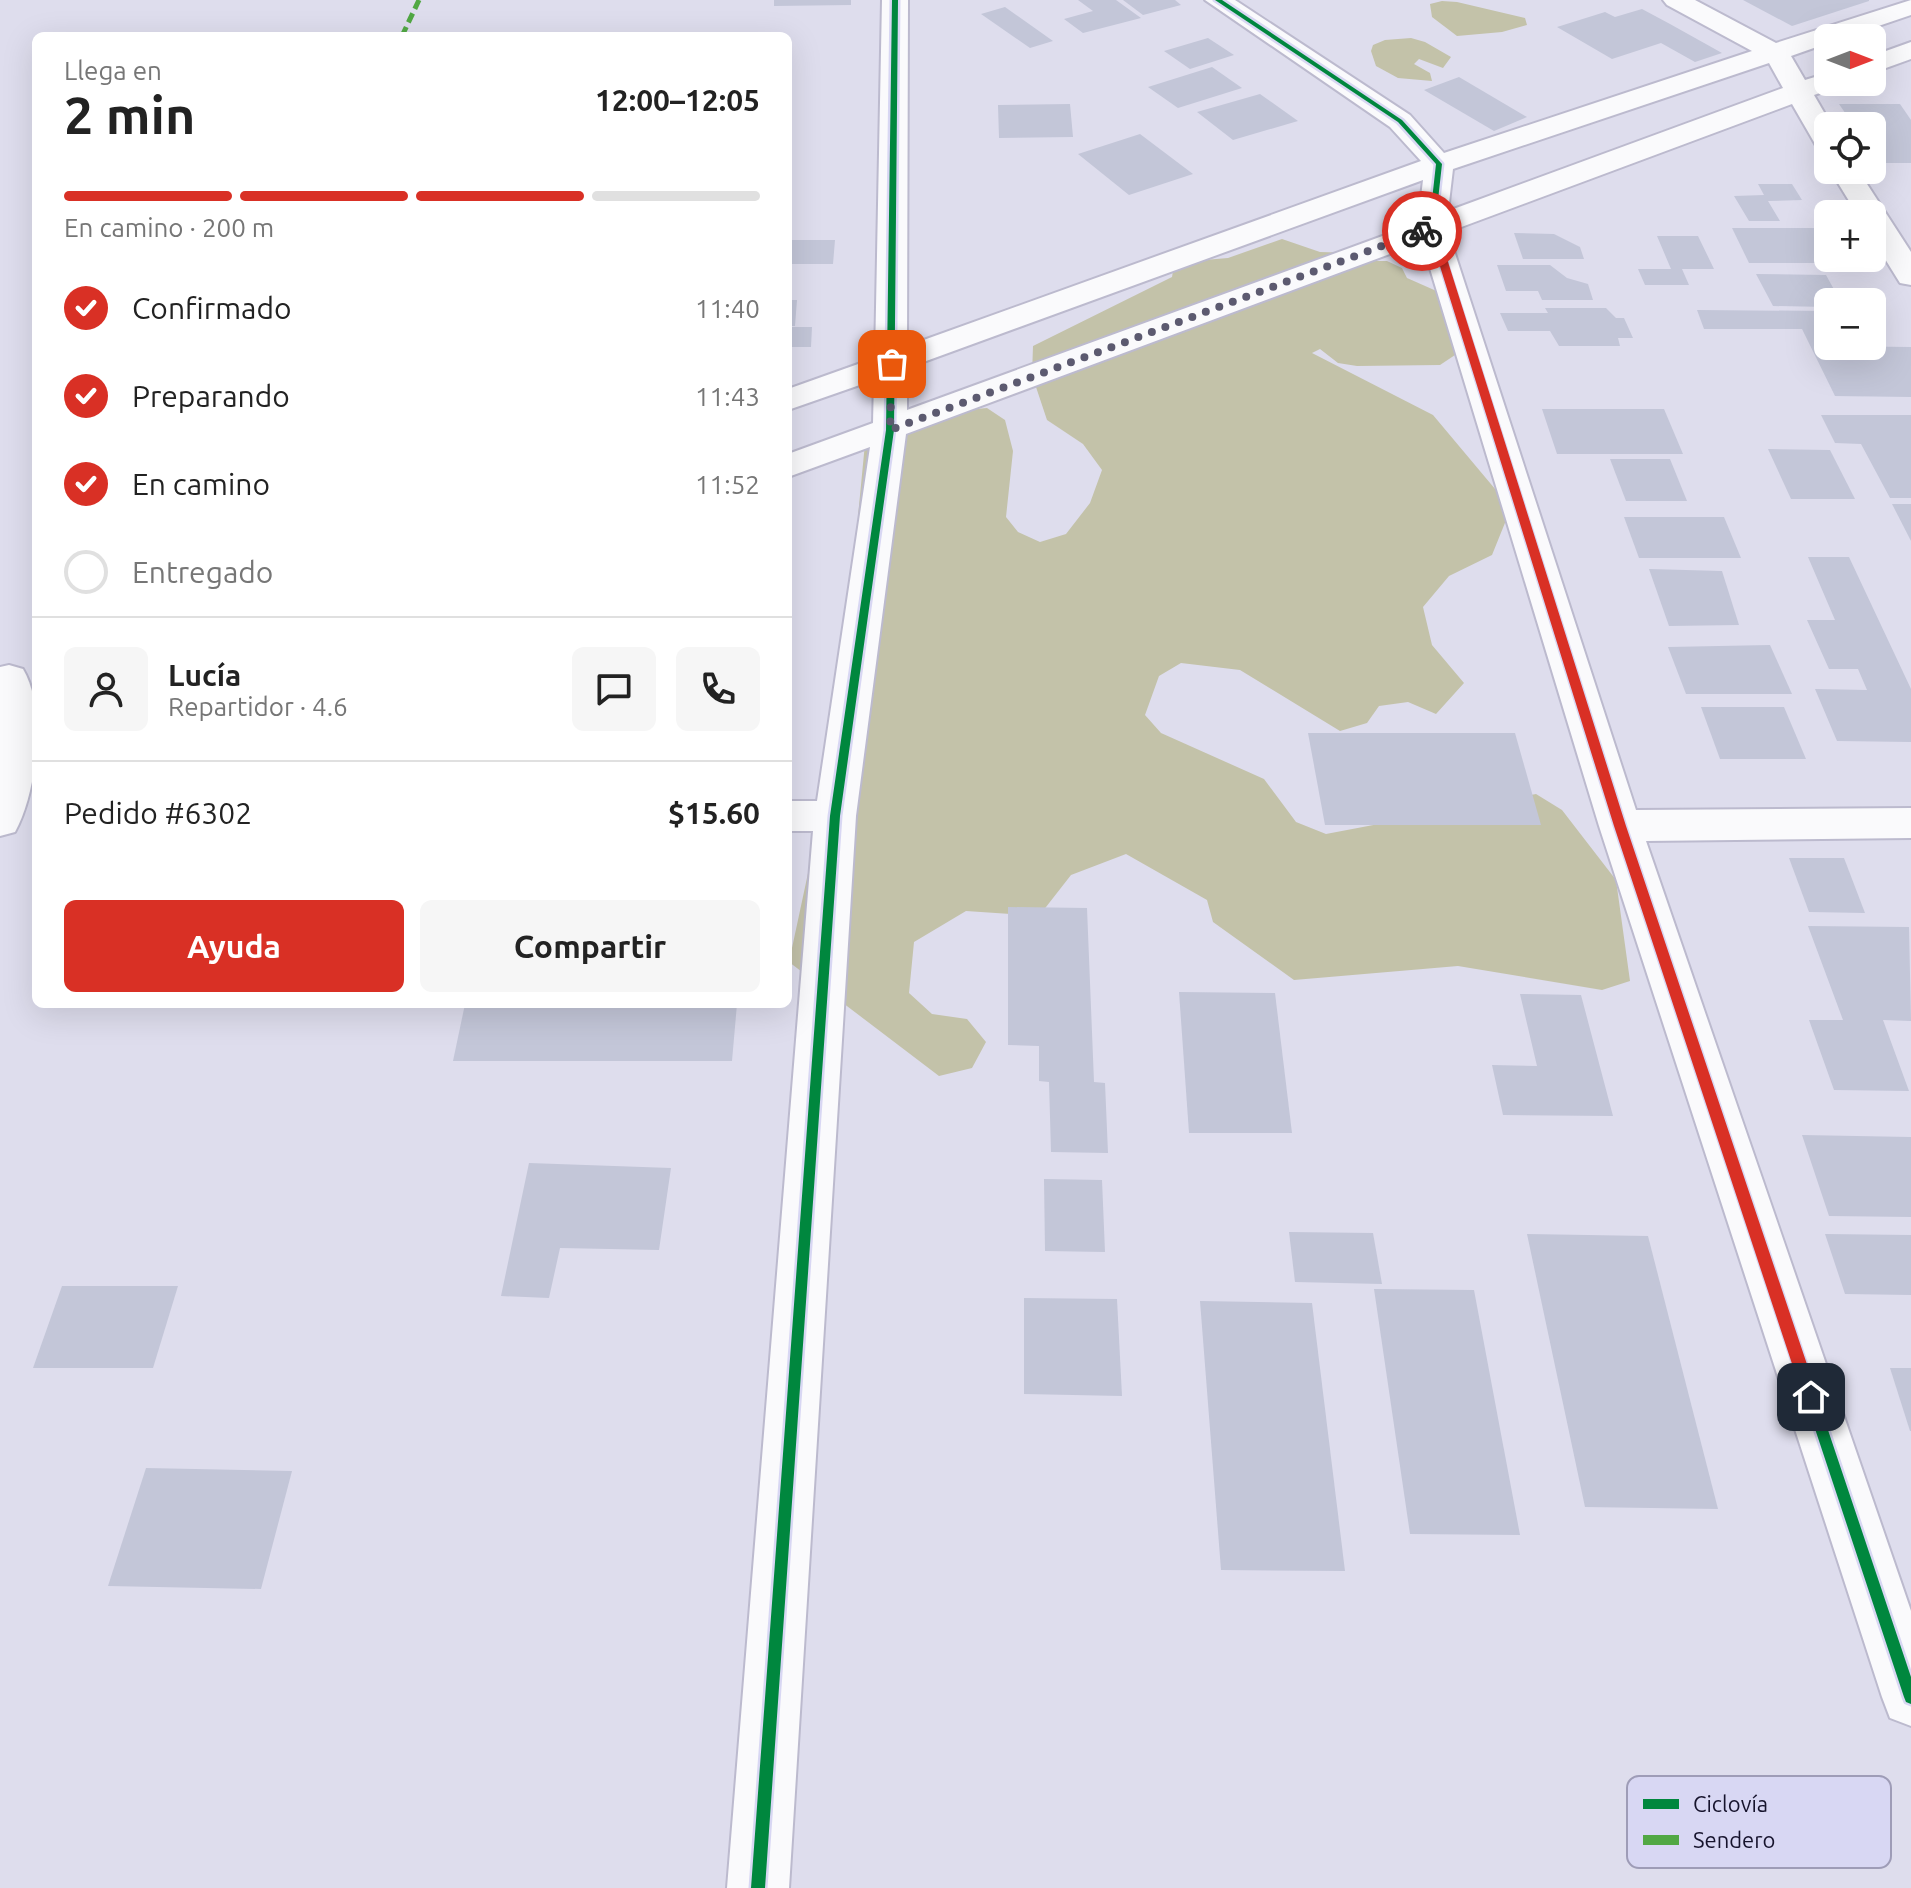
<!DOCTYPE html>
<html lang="es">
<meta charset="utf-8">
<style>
body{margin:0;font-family:Ubuntu,sans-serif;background:#f6f6f6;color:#222;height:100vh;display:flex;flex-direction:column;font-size:30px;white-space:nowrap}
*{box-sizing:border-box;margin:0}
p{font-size:26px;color:#767676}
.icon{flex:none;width:44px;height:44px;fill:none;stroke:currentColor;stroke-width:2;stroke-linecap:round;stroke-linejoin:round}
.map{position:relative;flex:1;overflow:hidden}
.side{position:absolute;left:32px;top:32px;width:760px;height:976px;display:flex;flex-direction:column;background:#fff;border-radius:12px;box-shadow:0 8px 32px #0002}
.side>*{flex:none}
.needle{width:52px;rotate:90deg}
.buttons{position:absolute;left:1814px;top:24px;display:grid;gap:16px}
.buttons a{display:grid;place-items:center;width:72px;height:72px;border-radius:12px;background:#fff;box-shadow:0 8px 32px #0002;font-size:40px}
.pin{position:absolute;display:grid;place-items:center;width:68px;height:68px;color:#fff;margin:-34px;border-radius:16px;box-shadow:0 4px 12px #0006}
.courier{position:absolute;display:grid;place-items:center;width:80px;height:80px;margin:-40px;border:6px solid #d93025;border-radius:50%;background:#fff;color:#222;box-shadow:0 2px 10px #0007}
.overview em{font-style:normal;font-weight:600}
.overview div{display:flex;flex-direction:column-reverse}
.overview{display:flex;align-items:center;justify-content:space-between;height:136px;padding:0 32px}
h1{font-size:52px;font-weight:600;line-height:60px}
.bar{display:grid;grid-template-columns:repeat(4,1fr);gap:12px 8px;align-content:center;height:96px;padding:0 32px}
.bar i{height:10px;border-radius:6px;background:#e0e0e0}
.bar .active{background:#d93025}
.bar p{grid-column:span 4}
.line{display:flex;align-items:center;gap:20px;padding:0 32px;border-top:2px solid #e0e0e0}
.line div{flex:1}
.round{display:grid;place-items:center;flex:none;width:84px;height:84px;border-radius:12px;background:#f6f6f6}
ol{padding:0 32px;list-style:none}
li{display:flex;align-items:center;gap:24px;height:88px}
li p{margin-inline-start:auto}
li .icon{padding:8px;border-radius:50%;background:#d93025;color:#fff;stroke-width:4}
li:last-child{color:#767676}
li i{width:44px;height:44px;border:4px solid #e0e0e0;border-radius:50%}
.button{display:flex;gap:16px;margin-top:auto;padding:16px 32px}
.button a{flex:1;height:92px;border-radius:12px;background:#d93025;color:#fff;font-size:32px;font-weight:600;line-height:92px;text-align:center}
.button a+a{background:#f6f6f6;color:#222}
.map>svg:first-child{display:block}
</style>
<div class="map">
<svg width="1911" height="1888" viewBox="0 0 1911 1888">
<rect width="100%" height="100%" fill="#dedded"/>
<g fill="#c3c2a9">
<path d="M1442,1L1457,2L1525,18L1527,25L1502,32L1457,36L1432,17L1430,4Z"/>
<path d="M1411,38L1425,42L1451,57L1443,68L1419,59L1414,64L1430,73L1432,81L1398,78L1376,66L1371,51L1373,45L1385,40Z"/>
<path d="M1282,239L1320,252L1354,253L1367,261H1387L1402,268L1407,278L1441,293L1461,351L1440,365L1357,366L1338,363L1320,349L1312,353L1433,415L1511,508L1492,555L1449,576L1423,607L1432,645L1464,683L1436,714L1408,702L1379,706L1367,723L1340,731L1240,670L1181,663L1159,676L1145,715L1161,733L1264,779L1296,822L1326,834L1536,794L1562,810L1616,880L1630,981L1602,990L1458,966L1294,980L1213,922L1207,900L1126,854L1071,875L1039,916L966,911L914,942L909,993L932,1014L967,1019L986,1042L972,1068L939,1076L789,962L872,574L858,516L866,433L911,415L987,408L1005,420L1013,451L1006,517L1018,532L1040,542L1066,534L1090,503L1102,470L1083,444L1047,420L1032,375L1033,346L1172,277L1173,271L1181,262L1228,258Z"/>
</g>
<g fill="#c3c6d8">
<path d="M774,0H851V5L774,6Z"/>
<path d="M1078,0H1116L1141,18L1083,33L1064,19L1093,11Z"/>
<path d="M1123,0H1175L1181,5L1143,15Z"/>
<path d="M1743,0H1869V1L1792,26Z"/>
<path d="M1005,7L1053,41L1030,48L981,14Z"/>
<path d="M1642,9L1670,24L1722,53L1695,62L1661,43L1612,59L1557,27L1605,12L1615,17Z"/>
<path d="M1208,38L1234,55L1190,69L1164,51Z"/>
<path d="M1212,67L1242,88L1178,108L1148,87Z"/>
<path d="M1459,77L1527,117L1494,131L1424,90Z"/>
<path d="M1260,94L1298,121L1233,140L1197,112Z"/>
<path d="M1070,104L1073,137L999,138L998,105Z"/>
<path d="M1839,104H1900L1911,120V163H1879L1872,153V126H1854Z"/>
<path d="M1140,134L1193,174L1129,195L1078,154Z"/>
<path d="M1758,184H1792L1802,200L1768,201L1780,221H1749L1734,196L1764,195Z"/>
<path d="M1732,228H1814L1833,263H1749Z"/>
<path d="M1514,233L1554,234L1580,247L1584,259H1523Z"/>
<path d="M1657,236H1698L1714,269H1682L1689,285H1645L1638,269H1671Z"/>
<path d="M788,240H835L833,264H788Z"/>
<path d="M1497,265H1550L1567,278L1588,284L1593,300H1542L1538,291H1506Z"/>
<path d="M1756,274L1826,275L1841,302H1828V307L1773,306Z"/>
<path d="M788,300H797L795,326H788Z"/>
<path d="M1545,308H1606L1616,318H1624L1633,338H1618L1620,346H1559L1550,331H1508L1500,313H1548Z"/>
<path d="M1697,310L1828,311V346L1911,347V397L1835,396L1802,329H1704Z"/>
<path d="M788,327H812L811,347H788Z"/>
<path d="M1542,409H1664L1683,454H1557Z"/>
<path d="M1821,415H1911V498H1890L1861,444L1835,443Z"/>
<path d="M1768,449L1830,450L1855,499H1791Z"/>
<path d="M1610,459H1670L1687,501H1626Z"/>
<path d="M1892,504H1911V541Z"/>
<path d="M1624,517H1724L1741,558H1639Z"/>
<path d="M1808,557H1849L1911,689V742L1837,741L1815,689L1867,690L1858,669H1829L1807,620H1835Z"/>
<path d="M1649,569L1722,571L1739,625L1669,626Z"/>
<path d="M1770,645L1792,694H1686L1668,647Z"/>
<path d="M1701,707H1784L1806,759H1720Z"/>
<path d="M1308,733H1515L1541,825H1325Z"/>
<path d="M1789,858H1844L1865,913L1809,912Z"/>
<path d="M1008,907L1087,908L1094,1082L1105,1083L1108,1153L1051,1152L1049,1082L1039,1081V1046L1008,1045Z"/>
<path d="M1808,926L1909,927L1911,1021L1883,1020L1909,1091L1834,1090L1809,1020H1843Z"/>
<path d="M1179,992L1275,993L1292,1133H1189Z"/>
<path d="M1520,994L1581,995L1613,1116L1503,1115L1492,1065L1537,1066Z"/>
<path d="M465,1004H737L732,1061H453Z"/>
<path d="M1802,1135L1911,1137V1217L1829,1216Z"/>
<path d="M529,1163L671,1168L659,1250L560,1248L549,1298L501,1296Z"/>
<path d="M1044,1179L1102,1180L1105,1252L1045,1251Z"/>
<path d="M1289,1232L1373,1233L1382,1284L1295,1282Z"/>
<path d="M1527,1234L1648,1236L1718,1509L1585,1507Z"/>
<path d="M1825,1234L1911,1235V1295L1845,1294Z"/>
<path d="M62,1286H178L153,1368H33Z"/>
<path d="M1374,1289L1474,1290L1520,1535L1410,1534Z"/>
<path d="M1024,1298L1117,1299L1122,1396L1024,1394Z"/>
<path d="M1200,1301L1312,1303L1345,1571L1221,1570Z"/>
<path d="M1890,1368H1911V1431H1910Z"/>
<path d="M146,1468L292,1471L261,1589L108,1586Z"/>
</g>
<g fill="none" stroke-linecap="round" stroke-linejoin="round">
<g stroke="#bcbace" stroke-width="4">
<g id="street">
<path d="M882,0H908L907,346L1421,161L1390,127L1205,0H1235L1410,115L1444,153L1752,51L1667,5L1663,0H1695L1776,43L1911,0V15L1843,38H1828V43L1791,56L1805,80L1828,73V82H1841L1837,87L1814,95L1832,126H1828V151L1818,149L1792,104L1448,232L1636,810L1911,808V838L1646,841L1911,1611V1726L1890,1718L1882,1697L1599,826L1422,242L906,434L856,816L789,1888H727L813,831H788V801H817L870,447L788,477V454L873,423L874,380L788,410V389L875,358ZM1769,63L1783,88L1448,211L1453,169ZM1423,180L1418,223L907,410V368Z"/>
<path d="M1911,42V59L1872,73V56Z"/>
<path d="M1830,170H1858L1911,252V285L1900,283L1872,238V214H1857Z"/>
<path d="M9,665L23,669C47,709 37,792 15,832L0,836V667Z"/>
</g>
</g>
<use href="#street" fill="#fafafc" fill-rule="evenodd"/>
<path stroke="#51a844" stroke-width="5" stroke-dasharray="10 5" stroke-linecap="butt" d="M402,36L419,0"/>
<g stroke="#d8d7f3" stroke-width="5">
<g id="cycleway">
<path d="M892,0H898L894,430L840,816L765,1888H751L830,816L886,430Z"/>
<path d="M1215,0H1222L1402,120L1442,164L1435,227L1625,826L1911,1677V1704L1906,1702L1904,1697L1615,826L1429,227L1436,164L1398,122Z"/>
</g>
</g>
<use href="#cycleway" fill="#00873e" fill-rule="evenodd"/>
</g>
<path fill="#d93025" d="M1432,224L1437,227L1626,826L1818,1397L1811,1404L1803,1397L1614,826L1429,231L1422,233L1417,231Z"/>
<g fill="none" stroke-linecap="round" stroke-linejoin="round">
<path stroke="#5c5a70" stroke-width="8" stroke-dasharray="0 14.4" d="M892,364L890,430L1422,231"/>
</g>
<rect x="1627" y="1776" width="264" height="92" rx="12" fill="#d8d7f3" stroke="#9e9cb7" stroke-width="2"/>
<rect x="1643" y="1799" width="36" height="10" fill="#00873e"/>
<rect x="1643" y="1835" width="36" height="10" fill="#51a844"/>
<g font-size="22" fill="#16132c">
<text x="1693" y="1812">Ciclovía</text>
<text x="1693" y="1848">Sendero</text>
</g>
</svg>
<div class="buttons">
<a><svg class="needle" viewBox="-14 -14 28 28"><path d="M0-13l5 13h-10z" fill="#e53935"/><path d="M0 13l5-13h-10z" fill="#767676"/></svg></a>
<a><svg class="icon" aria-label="locate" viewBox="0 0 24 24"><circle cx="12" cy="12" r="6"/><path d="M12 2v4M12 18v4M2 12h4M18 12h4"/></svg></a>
<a>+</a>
<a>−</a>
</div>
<div class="pin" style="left:892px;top:364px;background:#ea580c"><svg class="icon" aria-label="bag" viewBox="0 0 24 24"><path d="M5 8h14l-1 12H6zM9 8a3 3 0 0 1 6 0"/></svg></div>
<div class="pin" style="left:1811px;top:1397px;background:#1f2937"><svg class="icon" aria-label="home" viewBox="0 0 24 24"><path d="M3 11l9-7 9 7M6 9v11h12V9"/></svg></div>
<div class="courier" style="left:1422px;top:231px"><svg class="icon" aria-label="bike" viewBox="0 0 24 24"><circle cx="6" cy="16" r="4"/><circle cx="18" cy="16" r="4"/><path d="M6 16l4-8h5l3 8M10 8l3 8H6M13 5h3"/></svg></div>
<section class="side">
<div class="overview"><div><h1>2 min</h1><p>Llega en</p></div><em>12:00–12:05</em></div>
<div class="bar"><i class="active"></i><i class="active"></i><i class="active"></i><i></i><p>En camino · 200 m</p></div>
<ol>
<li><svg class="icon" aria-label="check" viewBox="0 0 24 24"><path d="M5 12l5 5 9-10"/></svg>Confirmado<p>11:40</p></li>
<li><svg class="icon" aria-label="check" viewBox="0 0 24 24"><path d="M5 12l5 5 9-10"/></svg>Preparando<p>11:43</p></li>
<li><svg class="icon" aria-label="check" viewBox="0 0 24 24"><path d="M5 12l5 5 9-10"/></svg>En camino<p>11:52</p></li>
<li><i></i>Entregado</li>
</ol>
<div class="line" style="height:144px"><a class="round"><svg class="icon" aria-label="person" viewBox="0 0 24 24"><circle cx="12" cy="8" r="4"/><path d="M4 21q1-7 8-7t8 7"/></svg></a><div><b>Lucía</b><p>Repartidor · 4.6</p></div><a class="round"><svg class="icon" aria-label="chat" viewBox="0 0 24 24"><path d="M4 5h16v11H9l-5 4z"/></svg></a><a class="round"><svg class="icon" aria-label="phone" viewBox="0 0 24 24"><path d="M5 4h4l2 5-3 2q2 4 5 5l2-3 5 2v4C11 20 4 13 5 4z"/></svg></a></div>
<div class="line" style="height:104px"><div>Pedido #6302</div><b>$15.60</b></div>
<div class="button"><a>Ayuda</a><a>Compartir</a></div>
</section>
</div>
